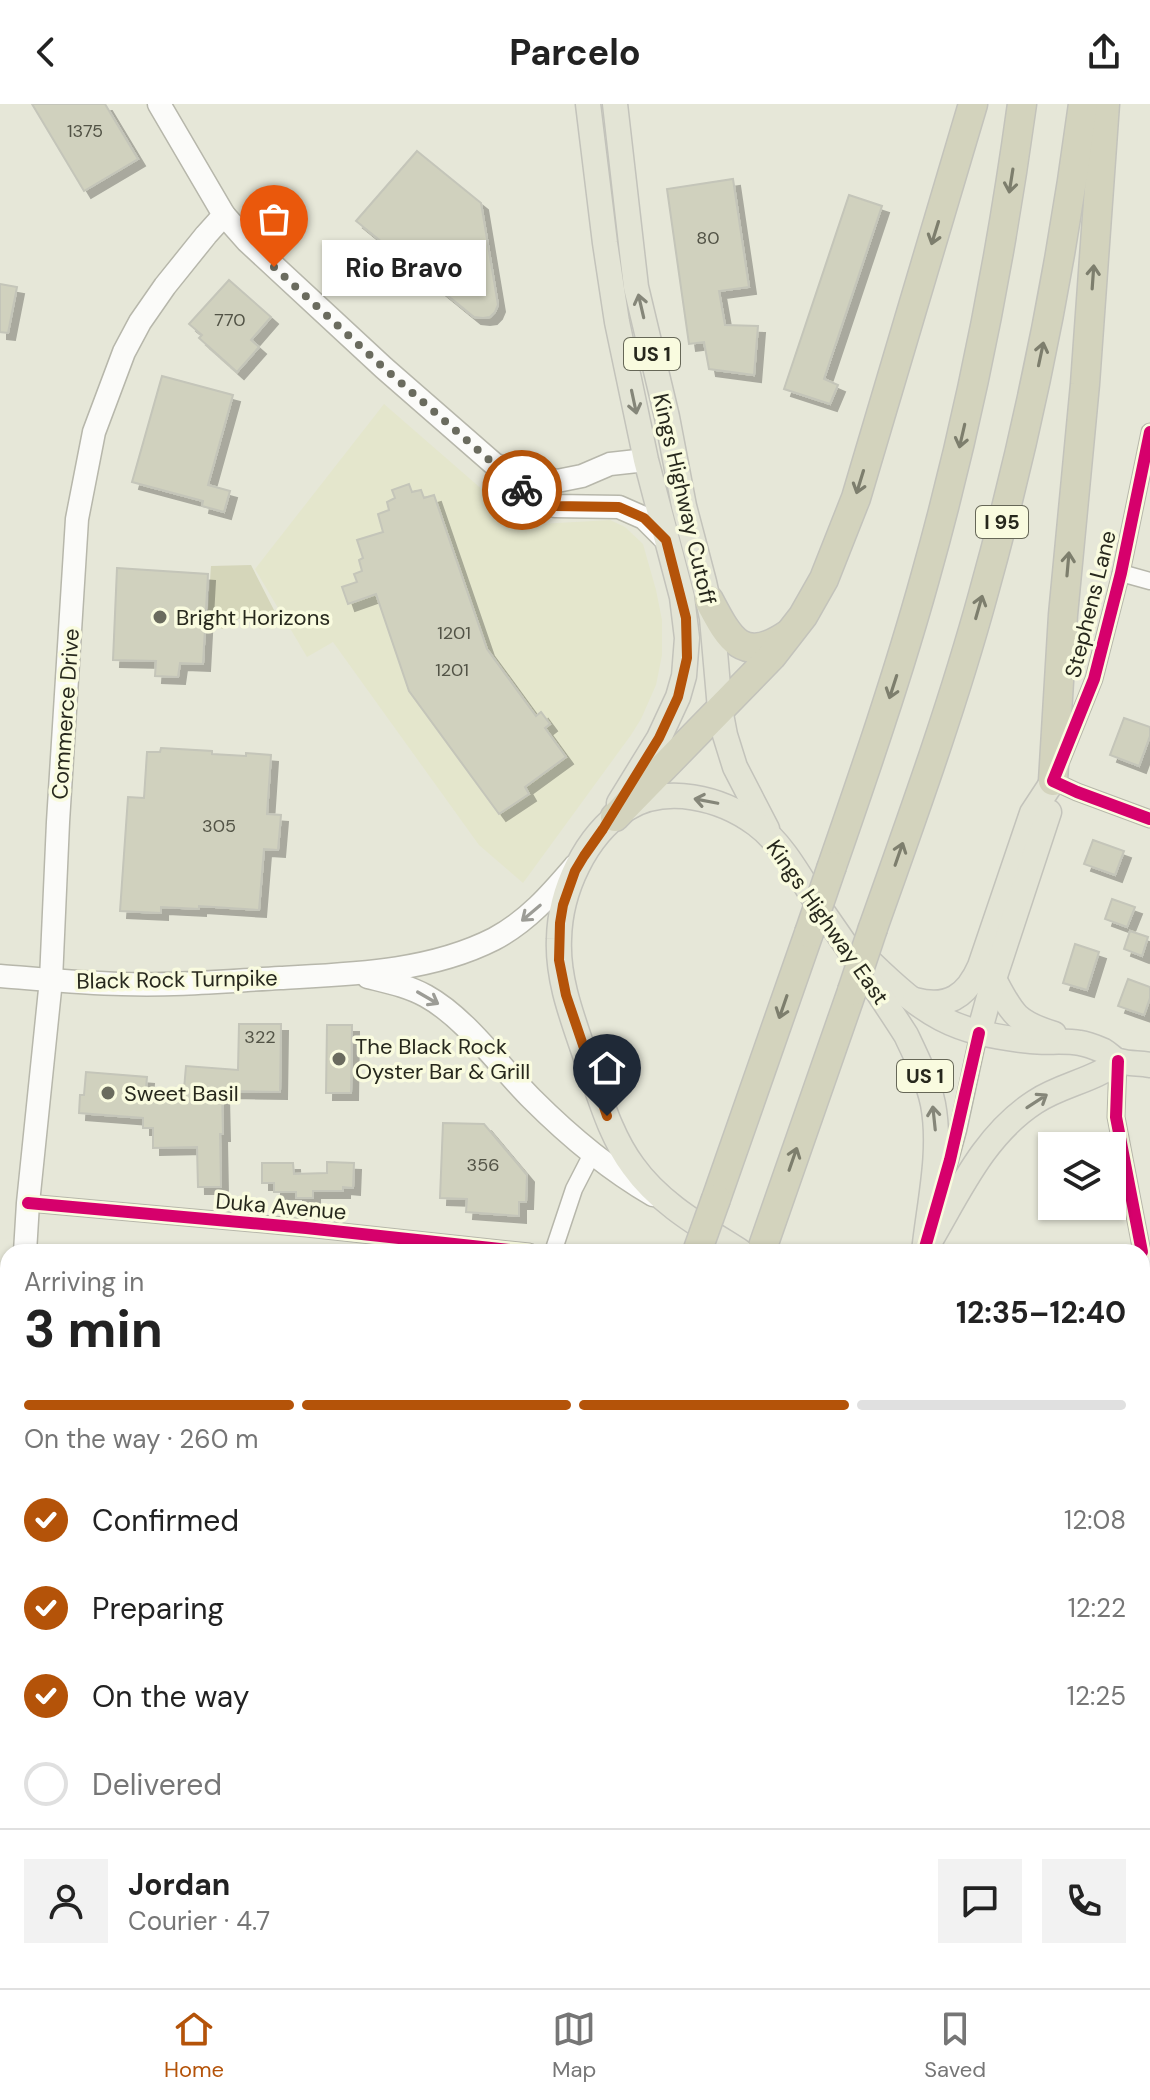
<!DOCTYPE html>
<meta charset="utf-8">
<style>
body{margin:0;font-family:"DM Sans",sans-serif;background:#f2f2f2;color:#222;height:100vh;display:flex;flex-direction:column;font-size:30px;white-space:nowrap}
*{box-sizing:border-box;margin:0}
p{font-size:26px;color:#767676}
.icon{flex:none;width:44px;height:44px;fill:none;stroke:currentColor;stroke-width:2;stroke-linecap:round;stroke-linejoin:round}
.map{position:relative;flex:1;overflow:hidden}
.side{position:absolute;left:0px;top:1140px;width:1150px;height:744px;display:flex;flex-direction:column;background:#fff;border-radius:24px 24px 0 0;box-shadow:0 2px 6px #0004}
.side>*{flex:none}
.fabs{position:absolute;left:1038px;top:1028px;display:grid;gap:16px}
.fabs a{display:grid;place-items:center;width:88px;height:88px;border-radius:0px;background:#fff;box-shadow:0 2px 6px #0004;font-size:40px}
.pin{position:absolute;display:grid;place-items:center;width:68px;height:68px;color:#fff;margin:-82px -34px;border-radius:50% 50% 50% 0;rotate:-45deg;box-shadow:0 0 8px #0007}
.pin .icon{rotate:45deg}
.courier{position:absolute;display:grid;place-items:center;width:80px;height:80px;margin:-40px;border:6px solid #b45309;border-radius:50%;background:#fff;color:#222;box-shadow:0 2px 10px #0007}
.bubble{position:absolute;height:56px;border-radius:0px;background:#fff;box-shadow:0 2px 6px #0004;font-size:26px;font-weight:700;line-height:56px;text-align:center}
.summary em{font-style:normal;font-weight:700}
.summary div{display:flex;flex-direction:column-reverse}
.summary{display:flex;align-items:center;justify-content:space-between;height:136px;padding:0 24px}
h1{font-size:52px;font-weight:700;line-height:60px}
.bar{display:grid;grid-template-columns:repeat(4,1fr);gap:12px 8px;align-content:center;height:96px;padding:0 24px}
.bar i{height:10px;border-radius:6px;background:#e0e0e0}
.bar .selected{background:#b45309}
.bar p{grid-column:span 4}
.line{display:flex;align-items:center;gap:20px;padding:0 24px;border-top:2px solid #e0e0e0}
.line div{flex:1}
.round{display:grid;place-items:center;flex:none;width:84px;height:84px;border-radius:0px;background:#f2f2f2}
ol{padding:0 24px;list-style:none}
li{display:flex;align-items:center;gap:24px;height:88px}
li p{margin-inline-start:auto}
li .icon{padding:8px;border-radius:50%;background:#b45309;color:#fff;stroke-width:4}
li:last-child{color:#767676}
li i{width:44px;height:44px;border:4px solid #e0e0e0;border-radius:50%}
header{display:flex;justify-content:space-between;align-items:center;height:104px;padding:0 24px;background:#fff;font-size:36px;font-weight:700}
.menu{display:flex;justify-content:space-around;align-items:center;height:112px;border-top:2px solid #e0e0e0;background:#fff;font-size:22px;color:#767676}
.menu a{display:grid;justify-items:center;gap:4px}
.menu .selected{color:#b45309}
.map>svg:first-child{display:block}
</style>
<header><svg class="icon" aria-label="back" viewBox="0 0 24 24"><path d="M15 5l-7 7 7 7"/></svg>Parcelo<svg class="icon" aria-label="share" viewBox="0 0 24 24"><path d="M12 15V3M7 8l5-5 5 5M5 13v7h14v-7"/></svg></header>
<div class="map">
<svg width="1150" height="1884" viewBox="0 0 1150 1884">
<defs>
<filter id="shadow"><feDropShadow dx="7" dy="7" stdDeviation="0" flood-color="#0004"/></filter>
</defs>
<rect width="100%" height="100%" fill="#e6e7d8"/>
<path fill="#e4e6cc" d="M384,300L523,421L610,416L625,423L643,440L656,486L662,516V551L656,581L641,615L631,631L523,779L479,741L333,538L307,553L255,465Z"/>
<path fill="#d5d6ba" d="M251,461L275,508L260,525L249,509L222,525L212,512V506H208L211,462Z"/>
<g fill="#d0d1be" stroke="#c4c5b9" stroke-width="2" filter="url(#shadow)">
<path d="M32,0H105L138,55L84,87Z"/>
<path d="M417,47L481,99L498,201L495,208L490,213L483,214L474,213L356,117Z"/>
<path d="M733,75L749,183L719,187L725,221L758,222L754,271L709,265L704,238L689,240L667,85Z"/>
<path d="M849,91L882,102L824,275L838,281L830,300L784,285Z"/>
<path d="M229,176L271,213L251,236L259,243L237,268L199,234L202,231L189,220Z"/>
<path d="M0,180L17,183L8,229L0,228Z"/>
<path d="M162,272L233,291L208,381L230,387L224,408L202,402L203,397L132,378Z"/>
<path d="M409,380L412,388L421,386L424,394L434,391L487,545L536,612L541,608L550,620L545,624L566,653L525,683L529,690L499,710L409,587L376,490L348,500L342,483L357,478L354,470L362,467L359,456L363,454L357,436L383,428L378,410L389,406L387,398L395,394L392,386Z"/>
<path d="M117,464L208,470L203,560L180,559L178,573L155,572L156,557L113,556Z"/>
<path d="M1124,614L1150,623V632L1139,662L1110,651Z"/>
<path d="M161,644L212,647V650L246,652V649L271,651L267,710L281,711L278,746L264,745L259,806L199,802V805L161,803V809L120,807L128,693L144,694L147,648H160Z"/>
<path d="M1093,736L1124,747L1115,771L1084,760Z"/>
<path d="M1112,795L1135,803L1127,823L1105,815Z"/>
<path d="M1130,827L1148,833L1142,852L1124,845Z"/>
<path d="M1075,840L1099,848L1087,886L1063,879Z"/>
<path d="M1128,875L1150,883V894L1144,911L1118,902Z"/>
<path d="M239,920H281L280,988L222,987L223,1030H220L221,1083H198L197,1043L153,1044V1024H143V1014L79,1009L80,991H84L86,968L147,973L145,995L183,997L186,962L238,966Z"/>
<path d="M327,921H352L351,989H326Z"/>
<path d="M443,1019L484,1020L527,1071L526,1098H519V1112L466,1108L467,1095L440,1094Z"/>
<path d="M327,1058L354,1059L353,1084L343,1083V1087H313V1094H296V1088H274V1079H262V1059H293L294,1070L327,1069Z"/>
</g>
<g fill="none" stroke-linecap="round" stroke-linejoin="round">
<g stroke="#b7b7ab" stroke-width="19">
<g id="minor">
<path d="M1150,328L1121,469L1094,575L1053,677L1077,688L1150,715"/>
<path d="M1121,469L1150,477"/>
<path d="M1118,957L1116,1013L1142,1148"/>
<path d="M940,1092L958,1026L979,929"/>
<path d="M28,1099L306,1124L529,1148"/>
<path d="M553,1148L574,1085L592,1050"/>
<path d="M1142,1148L1150,1190"/>
<path d="M0,1717L8,1718"/>
<path d="M1118,1884L1150,1878"/>
</g>
</g>
<g stroke="#b7b7ab" stroke-width="25">
<g id="secondary">
<path d="M159,0L224,111L247,137L384,264L494,360L514,381L533,393L555,402L619,403L644,414L666,436"/>
<path d="M499,362L519,369L557,377L582,372L610,360L646,356"/>
<path d="M0,872C40,875 81,879 122,880C174,882 227,877 280,874C352,870 429,868 494,835C528,817 551,790 575,762"/>
<path d="M368,873C388,878 408,882 426,892C466,914 500,963 532,995C570,1033 608,1065 653,1091"/>
<path d="M25,1148L28,1099L51,876L58,718L77,415L94,328L124,248L140,218L165,182L206,131L224,111"/>
<path d="M0,1468L8,1375"/>
</g>
</g>
<g stroke="#c3c3bb" stroke-width="27">
<g id="primary">
<path d="M588,0L605,139L617,218L646,356L682,493L687,534L684,572L678,593L659,634L619,699"/>
<path d="M615,0L636,183L667,313L684,402L704,478L712,514L720,605L725,631L735,663L767,725"/>
<path d="M869,857C925,911 951,929 1031,937C1047,939 1064,936 1080,939C1088,940 1097,944 1104,947C1109,950 1114,956 1119,957C1129,960 1140,959 1150,961"/>
<path d="M994,875C1012,909 1015,918 1054,930"/>
<path d="M915,896C948,905 967,892 980,862L1032,709L1053,677"/>
<path d="M979,929L994,875L1049,708"/>
<path d="M929,1139C959,1088 984,1031 1035,998C1062,980 1094,977 1118,957"/>
<path d="M741,1148C702,1123 660,1100 633,1062C610,1031 600,993 587,957C574,918 557,877 559,835C560,787 585,732 626,705C666,680 721,694 756,720C783,740 800,773 818,801C848,844 878,887 906,931C917,954 928,976 933,1000C942,1048 929,1100 924,1148"/>
<path d="M918,1876L919,1884"/>
<path d="M945,1876V1884"/>
</g>
</g>
<g stroke="#c3c3bb" stroke-width="31">
<g id="motorway">
<path d="M709,496C729,534 742,561 787,531"/>
<path d="M1053,677L1063,511L1085,280L1105,0"/>
<path d="M615,713L772,552L803,512L824,475L856,394L973,0"/>
<path d="M832,762C865,667 898,571 925,474C969,318 1000,160 1022,0"/>
<path d="M873,824C912,714 952,604 983,491C1028,330 1061,166 1083,0"/>
<path d="M716,1095L809,829"/>
<path d="M761,1148L852,887"/>
<path d="M313,1884L314,1876"/>
<path d="M440,1884L443,1876"/>
<path d="M503,1884L506,1876"/>
<path d="M587,1884L592,1876"/>
</g>
</g>
<use href="#minor" stroke="#fbfbf9" stroke-width="16"/>
<use href="#secondary" stroke="#fbfbf9" stroke-width="22"/>
<use href="#primary" stroke="#e3e4d5" stroke-width="24"/>
<use href="#motorway" stroke="#d3d3bd" stroke-width="28"/>
<g stroke="#c3c3bb" stroke-width="31" stroke-linecap="butt">
<g id="motorway-bridge">
<path d="M809,829L832,762"/>
<path d="M852,887L873,824"/>
<path d="M697,1148L716,1095"/>
</g>
</g>
<use href="#motorway-bridge" stroke="#d3d3bd" stroke-width="28"/>
<g stroke="#f9fbdf" stroke-width="17">
<g id="cycleway">
<path d="M1150,328L1121,469L1094,575L1053,677L1077,688L1150,715"/>
<path d="M1118,957L1116,1013L1142,1148"/>
<path d="M28,1099L306,1124L529,1148"/>
<path d="M924,1147L950,1056L979,929"/>
</g>
</g>
<use href="#cycleway" stroke="#d6006c" stroke-width="12"/>
</g>
<defs><path id="oneway-shaft" d="M-6 0H5M1.5-3L5.5 0L1.5 3" fill="none" stroke-width="1.6" stroke-linecap="round" stroke-linejoin="round" transform="scale(2)"/></defs>
<g stroke="#7d7e6d">
<use href="#oneway-shaft" transform="translate(1011 77) rotate(99)"/>
<use href="#oneway-shaft" transform="translate(935 129) rotate(107)"/>
<use href="#oneway-shaft" transform="translate(1093 173) rotate(-86)"/>
<use href="#oneway-shaft" transform="translate(1041 250) rotate(-78)"/>
<use href="#oneway-shaft" transform="translate(962 332) rotate(103)"/>
<use href="#oneway-shaft" transform="translate(860 378) rotate(107)"/>
<use href="#oneway-shaft" transform="translate(1068 460) rotate(-85)"/>
<use href="#oneway-shaft" transform="translate(979 503) rotate(-74)"/>
<use href="#oneway-shaft" transform="translate(893 583) rotate(108)"/>
<use href="#oneway-shaft" transform="translate(899 750) rotate(-71)"/>
<use href="#oneway-shaft" transform="translate(783 903) rotate(109)"/>
<use href="#oneway-shaft" transform="translate(793 1055) rotate(-71)"/>
</g>
<g stroke="#858679">
<use href="#oneway-shaft" transform="translate(641 202) rotate(-103)"/>
<use href="#oneway-shaft" transform="translate(634 298) rotate(78)"/>
<use href="#oneway-shaft" transform="translate(706 697) rotate(-169)"/>
<use href="#oneway-shaft" transform="translate(1037 997) rotate(-33)"/>
<use href="#oneway-shaft" transform="translate(934 1014) rotate(-96)"/>
</g>
<g stroke="#9c9c96">
<use href="#oneway-shaft" transform="translate(531 809) rotate(140)"/>
<use href="#oneway-shaft" transform="translate(428 894) rotate(30)"/>
</g>
<g fill="none" stroke-linecap="round" stroke-linejoin="round">
<path stroke="#6a6b5e" stroke-width="8" stroke-dasharray="0 14.4" d="M274,163L384,264L494,360L514,381L522,386"/>
<path stroke="#b45309" stroke-width="10" d="M522,386L533,393L555,402L619,403L644,414L666,436L686,514L687,554L678,593L659,634L603,725L584,752L575,767L563,801L560,819L559,856L566,891L607,1012"/>
</g>
<g fill="#6a6b5e" stroke="#f9fbdf" stroke-width="3">
<circle cx="160" cy="513" r="8"/>
<circle cx="339" cy="955" r="8"/>
<circle cx="108" cy="989" r="8"/>
</g>
<g text-anchor="middle" stroke-width="7" stroke-linejoin="round" paint-order="stroke">
<g font-size="18" fill="#525346">
<text x="85" y="33">1375</text>
<text x="708" y="140">80</text>
<text x="230" y="222">770</text>
<text x="454" y="535">1201</text>
<text x="452" y="572">1201</text>
<text x="219" y="728">305</text>
<text x="260" y="939">322</text>
<text x="483" y="1067">356</text>
</g>
<g fill="#f9fbdf" stroke="#666757" stroke-width="2">
<rect x="624" y="234" width="56" height="32" rx="6"/>
<rect x="976" y="402" width="52" height="32" rx="6"/>
<rect x="897" y="956" width="56" height="32" rx="6"/>
</g>
<g font-size="20" font-weight="bold" fill="#27281d">
<text x="652" y="257">US 1</text>
<text x="1002" y="425">I 95</text>
<text x="925" y="979">US 1</text>
</g>
<g font-size="22" fill="#27281d" stroke="#f9fbdf">
<text transform="translate(685 395) rotate(77)" y="8">Kings Highway Cutoff</text>
<text transform="translate(1090 500) rotate(-76)" y="8">Stephens Lane</text>
<text transform="translate(65 610) rotate(-86)" y="8">Commerce Drive</text>
<text transform="translate(828 818) rotate(55)" y="8">Kings Highway East</text>
<text transform="translate(177 875) rotate(-1)" y="8">Black Rock Turnpike</text>
<text transform="translate(281 1102) rotate(5)" y="8">Duka Avenue</text>
</g>
<g font-size="22" fill="#27281d" stroke="#f9fbdf" text-anchor="start">
<text x="176" y="521">Bright Horizons</text>
<text x="355" y="950">The Black Rock<tspan x="355" dy="25">Oyster Bar &amp; Grill</tspan></text>
<text x="124" y="997">Sweet Basil</text>
</g>
</g>
</svg>
<div class="fabs">
<a><svg class="icon" aria-label="layers" viewBox="0 0 24 24"><path d="M12 4l9 5-9 5-9-5zM3 14l9 5 9-5"/></svg></a>
</div>
<div class="pin" style="left:274px;top:163px;background:#ea580c"><svg class="icon" aria-label="bag" viewBox="0 0 24 24"><path d="M5 8h14l-1 12H6zM9 8a3 3 0 0 1 6 0"/></svg></div>
<div class="pin" style="left:607px;top:1012px;background:#1f2937"><svg class="icon" aria-label="home" viewBox="0 0 24 24"><path d="M3 11l9-7 9 7M6 9v11h12V9"/></svg></div>
<div class="courier" style="left:522px;top:386px"><svg class="icon" aria-label="bike" viewBox="0 0 24 24"><circle cx="6" cy="16" r="4"/><circle cx="18" cy="16" r="4"/><path d="M6 16l4-8h5l3 8M10 8l3 8H6M13 5h3"/></svg></div>
<div class="bubble" style="left:322px;top:136px;width:164px">Rio Bravo</div>
<section class="side">
<div class="summary"><div><h1>3 min</h1><p>Arriving in</p></div><em>12:35–12:40</em></div>
<div class="bar"><i class="selected"></i><i class="selected"></i><i class="selected"></i><i></i><p>On the way · 260 m</p></div>
<ol>
<li><svg class="icon" aria-label="check" viewBox="0 0 24 24"><path d="M5 12l5 5 9-10"/></svg>Confirmed<p>12:08</p></li>
<li><svg class="icon" aria-label="check" viewBox="0 0 24 24"><path d="M5 12l5 5 9-10"/></svg>Preparing<p>12:22</p></li>
<li><svg class="icon" aria-label="check" viewBox="0 0 24 24"><path d="M5 12l5 5 9-10"/></svg>On the way<p>12:25</p></li>
<li><i></i>Delivered</li>
</ol>
<div class="line" style="height:144px"><a class="round"><svg class="icon" aria-label="person" viewBox="0 0 24 24"><circle cx="12" cy="8" r="4"/><path d="M4 21q1-7 8-7t8 7"/></svg></a><div><b>Jordan</b><p>Courier · 4.7</p></div><a class="round"><svg class="icon" aria-label="chat" viewBox="0 0 24 24"><path d="M4 5h16v11H9l-5 4z"/></svg></a><a class="round"><svg class="icon" aria-label="phone" viewBox="0 0 24 24"><path d="M5 4h4l2 5-3 2q2 4 5 5l2-3 5 2v4C11 20 4 13 5 4z"/></svg></a></div>
</section>
</div>
<nav class="menu">
<a class="selected"><svg class="icon" aria-label="home" viewBox="0 0 24 24"><path d="M3 11l9-7 9 7M6 9v11h12V9"/></svg>Home</a>
<a><svg class="icon" aria-label="map" viewBox="0 0 24 24"><path d="M3 6l6-2 6 2 6-2v14l-6 2-6-2-6 2zM9 4v14M15 6v14"/></svg>Map</a>
<a><svg class="icon" aria-label="saved" viewBox="0 0 24 24"><path d="M7 4h10v16l-5-4-5 4z"/></svg>Saved</a>
</nav>
